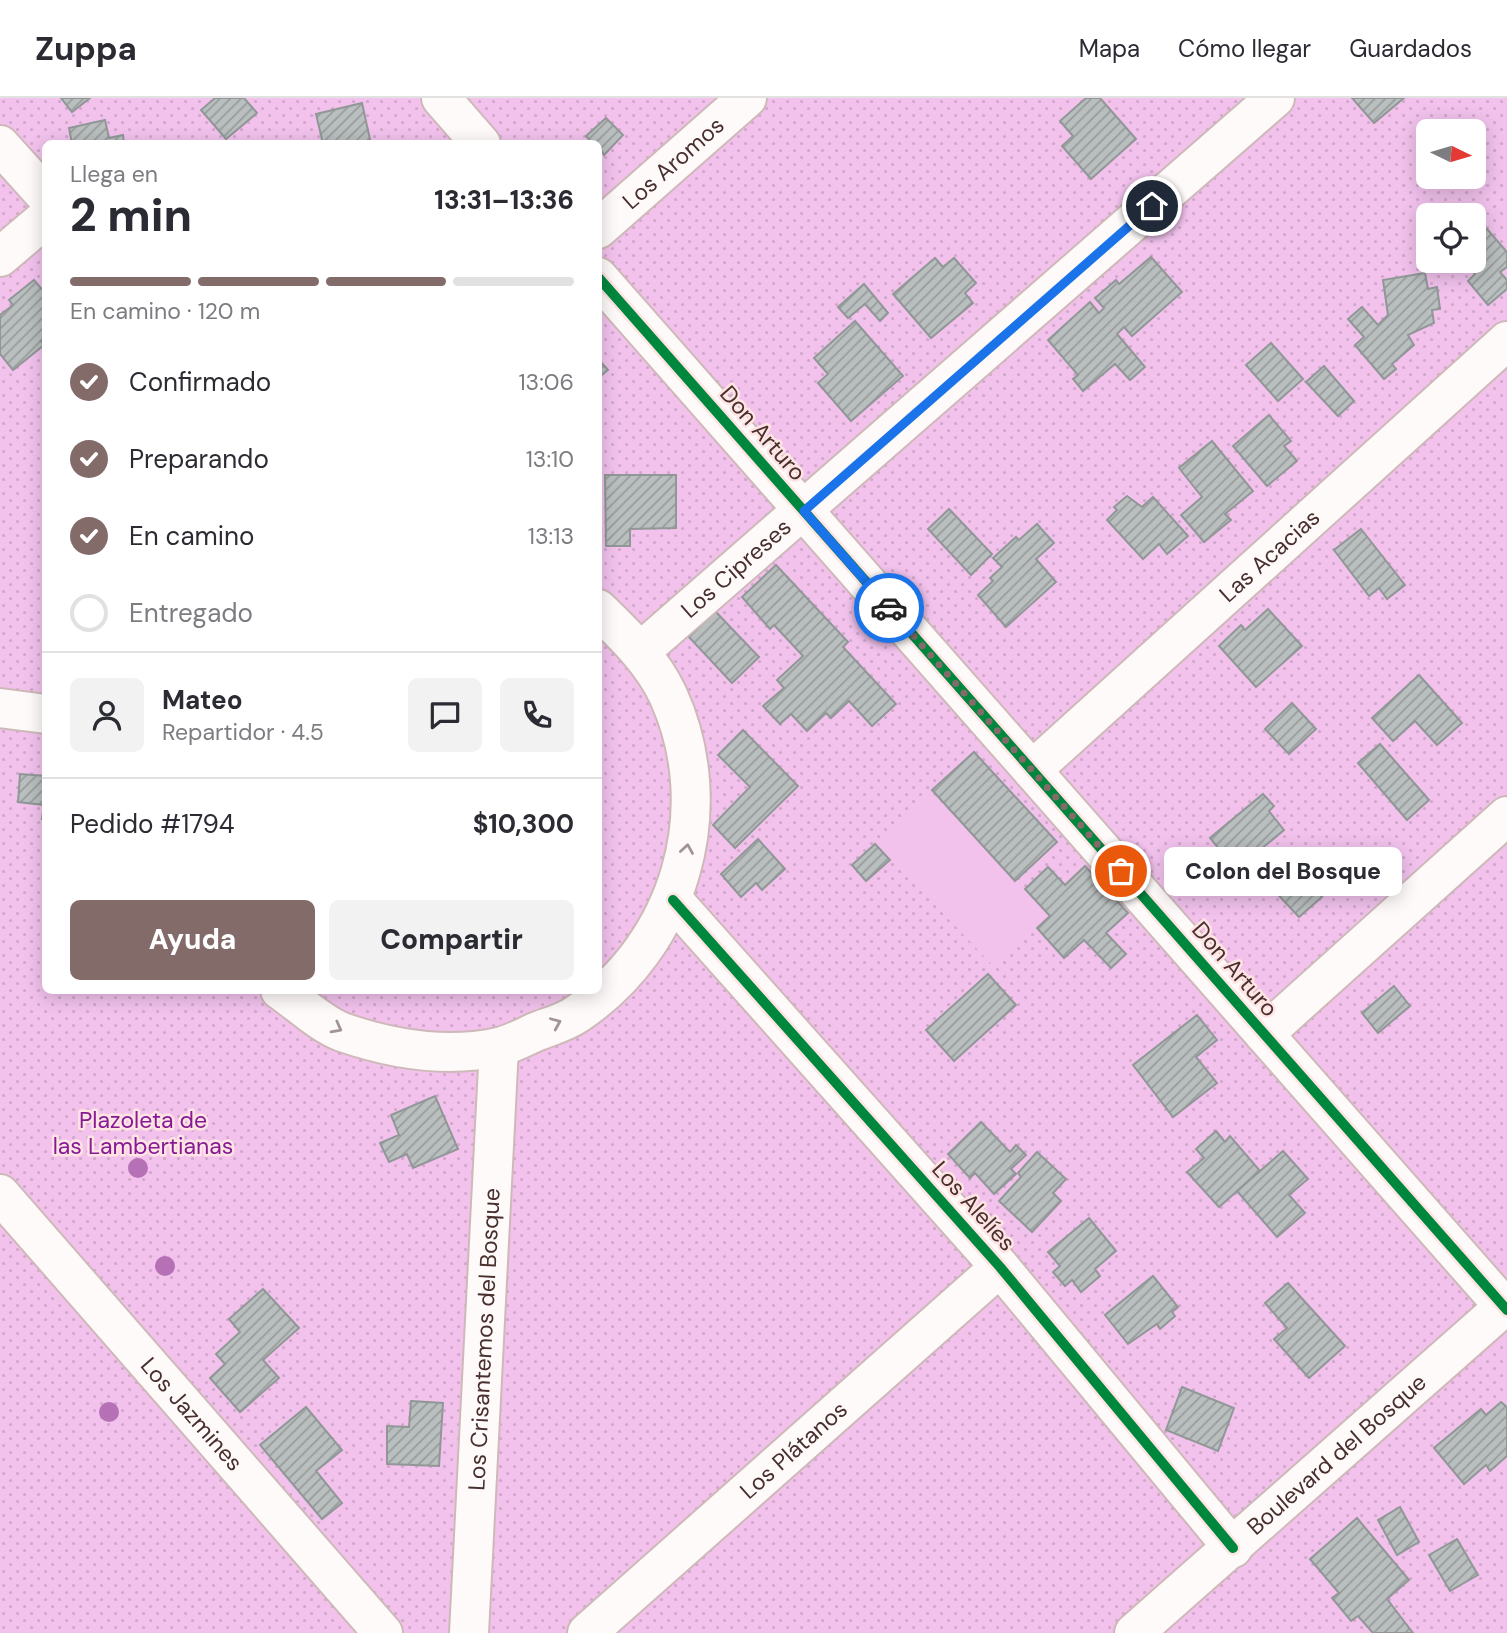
<!DOCTYPE html>
<html lang="es">
<meta charset="utf-8">
<style>
body{margin:0;font-family:"DM Sans",sans-serif;background:#f2f2f3;color:#2b2b33;height:100vh;display:flex;flex-direction:column;font-size:26px;white-space:nowrap}
*{box-sizing:border-box;margin:0}
p{font-size:23px;color:#7c7c81}
.icon{flex:none;width:38px;height:38px;fill:none;stroke:currentColor;stroke-width:2;stroke-linecap:round;stroke-linejoin:round}
.map{position:relative;flex:1;overflow:hidden}
.side{position:absolute;left:42px;top:42px;width:560px;height:854px;display:flex;flex-direction:column;background:#fff;border-radius:10px;box-shadow:0 4px 18px #0003}
.side>*{flex:none}
.needle{width:46px;rotate:95deg}
.controls{position:absolute;left:1416px;top:21px;display:grid;gap:14px}
.controls a{display:grid;place-items:center;width:70px;height:70px;border-radius:10px;background:#fff;box-shadow:0 4px 18px #0003;font-size:35px}
.pin{position:absolute;display:grid;place-items:center;width:60px;height:60px;color:#fff;margin:-30px;border:4px solid #fff;border-radius:50%;box-shadow:0 2px 7px #0007}
.courier{position:absolute;display:grid;place-items:center;width:70px;height:70px;margin:-35px;border:5px solid #1a73e8;border-radius:50%;background:#fff;color:#222;box-shadow:0 2px 9px #0007}
.bubble{position:absolute;height:49px;border-radius:10px;background:#fff;box-shadow:0 4px 18px #0003;font-size:23px;font-weight:800;line-height:49px;text-align:center}
.headline em{font-style:normal;font-weight:800}
.headline div{display:flex;flex-direction:column-reverse}
.headline{display:flex;align-items:center;justify-content:space-between;height:119px;padding:0 28px}
h1{font-size:46px;font-weight:800;line-height:52px}
.bar{display:grid;grid-template-columns:repeat(4,1fr);gap:10px 7px;align-content:center;height:84px;padding:0 28px}
.bar i{height:9px;border-radius:5px;background:#e1e1e2}
.bar .on{background:#836b6a}
.bar p{grid-column:span 4}
.line{display:flex;align-items:center;gap:18px;padding:0 28px;border-top:2px solid #e1e1e2}
.line div{flex:1}
.round{display:grid;place-items:center;flex:none;width:74px;height:74px;border-radius:10px;background:#f2f2f3}
ol{padding:0 28px;list-style:none}
li{display:flex;align-items:center;gap:21px;height:77px}
li p{margin-inline-start:auto}
li .icon{padding:7px;border-radius:50%;background:#836b6a;color:#fff;stroke-width:4}
li:last-child{color:#7c7c81}
li i{width:38px;height:38px;border:4px solid #e1e1e2;border-radius:50%}
.button{display:flex;gap:14px;margin-top:auto;padding:14px 28px}
.button a{flex:1;height:80px;border-radius:10px;background:#836b6a;color:#fff;font-size:28px;font-weight:800;line-height:80px;text-align:center}
.button a+a{background:#f2f2f3;color:#2b2b33}
header{display:flex;align-items:center;gap:42px;box-sizing:border-box;height:98px;padding:0 35px;background:#fff;border-bottom:2px solid #e1e1e2}
header strong{font-size:33px}
nav{display:flex;gap:38px;margin-inline-start:auto;font-size:24px}
.map>svg:first-child{display:block}
</style>
<header>
<strong>Zuppa</strong>
<nav><a>Mapa</a><a>Cómo llegar</a><a>Guardados</a></nav>
</header>
<div class="map">
<svg width="1507" height="1535" viewBox="0 0 1507 1535">
<defs>
<pattern id="park-dots" width="8" height="8" patternUnits="userSpaceOnUse" patternTransform="scale(1.75)"><rect width="8" height="8" fill="#f2c2ed"/><path d="M2 2h.1M6 6h.1" fill="none" stroke="#d1a7cc" stroke-width="1.8" stroke-linecap="round"/></pattern>
<pattern id="building-hatch" width="6" height="6" patternUnits="userSpaceOnUse" patternTransform="scale(1.75)"><rect width="6" height="6" fill="#b9bebe"/><path d="M-1 1l2-2M0 6l6-6M5 7l2-2" fill="none" stroke="#989b9b"/></pattern>
</defs>
<rect width="100%" height="100%" fill="#f0dbda"/>
<path fill="url(#park-dots)" fill-rule="evenodd" d="M0,0H1507V1535H0ZM1428,33H1474V79H1428ZM46,46H598V892H46ZM1428,117H1474V163H1428Z"/>
<path fill="#f2c2ed" d="M930,693L1050,818L994,869L876,744Z"/>
<g fill="url(#building-hatch)" stroke="#919797" stroke-width="2">
<path d="M61,0H90L72,14Z"/>
<path d="M215,0H244L257,15L226,41L201,12Z"/>
<path d="M1086,0H1100L1136,41L1091,81L1062,48L1073,38L1060,23Z"/>
<path d="M1352,0H1404L1374,25Z"/>
<path d="M362,5L371,46H323L316,16Z"/>
<path d="M606,20L623,37L604,57L598,46H593L586,38Z"/>
<path d="M105,22L109,40L123,37L124,46H72L69,30Z"/>
<path d="M1487,131L1507,154V169L1500,174L1507,182V191L1488,207L1468,183L1475,176L1464,163H1474V142Z"/>
<path d="M1151,159L1182,194L1132,238L1124,229L1117,236L1145,269L1130,282L1115,266L1083,293L1073,281L1078,277L1048,242L1090,204L1099,215L1104,210L1095,200L1116,182L1119,186Z"/>
<path d="M935,160L943,169L954,160L976,185L965,195L973,205L931,240L893,196Z"/>
<path d="M1425,175L1428,191L1437,189L1440,211L1432,212L1434,225L1408,237L1414,247L1392,266L1396,271L1384,281L1355,247L1364,239L1348,221L1362,209L1378,227L1388,217L1383,182Z"/>
<path d="M34,182L46,196V239L41,243L44,247L13,272L0,256V217L13,207L9,202Z"/>
<path d="M864,186L888,215L880,223L865,206L848,220L838,209Z"/>
<path d="M855,223L903,278L851,323L818,285L828,276L814,260Z"/>
<path d="M1271,245L1303,281L1278,303L1246,267Z"/>
<path d="M598,261L608,272L598,280Z"/>
<path d="M1324,268L1354,303L1338,318L1306,284Z"/>
<path d="M1269,317L1291,343L1284,348L1297,363L1267,388L1233,348Z"/>
<path d="M1212,343L1253,393L1225,416L1231,422L1204,444L1181,417L1202,399L1179,370Z"/>
<path d="M605,377H676V430L630,431V448H606Z"/>
<path d="M1127,398L1142,409L1153,399L1188,438L1167,456L1159,446L1143,461L1107,422L1117,412L1114,409Z"/>
<path d="M949,411L992,456L971,477L928,431Z"/>
<path d="M1037,426L1054,445L1036,461L1056,484L1006,529L978,497L993,483L990,480L1002,469L993,460L1016,439L1019,442Z"/>
<path d="M1361,431L1405,487L1387,501L1379,490L1369,498L1334,452Z"/>
<path d="M776,467L848,544L843,549L896,606L872,628L849,603L831,620L826,615L807,633L791,616L780,626L763,608L784,590L777,582L803,558L774,527L770,531L742,499Z"/>
<path d="M1268,511L1302,548L1256,589L1219,548L1241,527L1245,532Z"/>
<path d="M715,513L759,559L732,585L688,538Z"/>
<path d="M1419,577L1462,625L1437,647L1415,623L1393,643L1372,620Z"/>
<path d="M1292,605L1316,631L1289,656L1265,631Z"/>
<path d="M743,632L798,688L735,750L713,727L750,689L718,657Z"/>
<path d="M1380,646L1429,702L1407,722L1358,665Z"/>
<path d="M974,654L1057,744L1015,783L932,692Z"/>
<path d="M20,676L46,678V721H42L44,707L18,704Z"/>
<path d="M1263,696L1274,708L1269,713L1284,732L1236,772L1210,740Z"/>
<path d="M758,741L785,771L762,792L756,785L741,799L721,776Z"/>
<path d="M875,746L890,762L866,783L852,767Z"/>
<path d="M1299,754L1319,776L1309,785L1322,799L1299,819L1267,785Z"/>
<path d="M1085,768L1128,815L1106,835L1126,856L1111,870L1084,842L1064,860L1037,830L1050,818L1025,791L1048,769L1065,787Z"/>
<path d="M988,876L1016,907L954,963L926,932Z"/>
<path d="M1394,888L1410,908L1378,935L1362,915Z"/>
<path d="M1197,917L1217,942L1196,959L1217,985L1173,1019L1133,967Z"/>
<path d="M435,998L458,1051L413,1070L407,1056L389,1064L380,1045L399,1037L391,1017Z"/>
<path d="M981,1024L1010,1054L1016,1047L1026,1057L1011,1071L1016,1076L994,1096L975,1075L970,1080L948,1056Z"/>
<path d="M1216,1033L1225,1044L1230,1038L1260,1073L1219,1109L1187,1074L1204,1060L1196,1051Z"/>
<path d="M1283,1053L1308,1081L1289,1097L1305,1115L1277,1139L1237,1093Z"/>
<path d="M1037,1054L1066,1081L1053,1095L1061,1103L1032,1134L999,1103L1021,1079L1018,1075Z"/>
<path d="M1089,1120L1116,1153L1095,1171L1100,1178L1081,1194L1072,1182L1065,1188L1053,1174L1060,1168L1048,1154Z"/>
<path d="M1153,1178L1178,1209L1172,1214L1175,1218L1160,1231L1157,1226L1128,1246L1105,1217Z"/>
<path d="M1288,1185L1345,1248L1309,1280L1274,1241L1287,1230L1265,1205Z"/>
<path d="M263,1191L299,1230L263,1262L279,1280L240,1314L210,1280L225,1266L216,1256L240,1234L229,1221Z"/>
<path d="M1182,1289L1234,1310L1218,1353L1166,1332Z"/>
<path d="M411,1303L443,1305L439,1368L387,1366V1328L409,1329Z"/>
<path d="M1501,1304L1507,1309V1358L1490,1373L1486,1367L1464,1386L1434,1350L1481,1311L1486,1317Z"/>
<path d="M306,1309L342,1352L316,1373L342,1405L322,1421L260,1347Z"/>
<path d="M1400,1409L1419,1444L1397,1457L1378,1422Z"/>
<path d="M1357,1420L1409,1482L1387,1501L1413,1535H1373L1358,1518L1351,1523L1332,1500L1339,1495L1310,1461Z"/>
<path d="M1457,1441L1478,1477L1450,1493L1429,1457Z"/>
</g>
<g fill="none" stroke-linecap="round" stroke-linejoin="round">
<g stroke="#ceb9b8" stroke-width="42">
<g id="minor">
<path d="M441,0L481,46"/>
<path d="M0,47L46,98"/>
<path id="s1" d="M598,131L747,0"/>
<path d="M0,159L46,120"/>
<path d="M598,179L1507,1212"/>
<path id="s2" d="M641,553L1275,0"/>
<path d="M0,610L46,616"/>
<path id="s3" d="M1032,672L1507,243"/>
<path d="M673,802L1000,1169L1233,1450"/>
<path d="M280,892C299,905 321,926 342,934C391,951 447,960 499,949C512,946 526,938 538,933C551,928 566,924 577,916C680,847 720,711 668,597C652,563 625,537 598,511"/>
<path d="M1264,936L1507,718"/>
<path id="s4" d="M0,1096L383,1535"/>
<path id="s5" d="M469,1535L499,949"/>
<path id="s6" d="M587,1535L1000,1169"/>
<path id="s7" d="M1134,1535L1507,1206"/>
</g>
</g>
<use href="#minor" stroke="#fdfaf9" stroke-width="38"/>
<g stroke="#fee4e2" stroke-width="15">
<g id="cycleway">
<path d="M598,179L1507,1212"/>
<path d="M673,802L1000,1169L1233,1450"/>
</g>
</g>
<use href="#cycleway" stroke="#00873e" stroke-width="10"/>
</g>
<g fill="#b670b5">
<circle cx="138" cy="1070" r="10"/>
<circle cx="165" cy="1168" r="10"/>
<circle cx="109" cy="1314" r="10"/>
</g>
<defs><path id="oneway-chevron" d="M-2-3.5L2.5 0L-2 3.5" fill="none" stroke-width="1.6" stroke-linecap="round" stroke-linejoin="round" transform="scale(1.75)"/></defs>
<g stroke="#a29494">
<use href="#oneway-chevron" transform="translate(687 751) rotate(-81)"/>
<use href="#oneway-chevron" transform="translate(556 925) rotate(-23)"/>
<use href="#oneway-chevron" transform="translate(337 930) rotate(28)"/>
</g>
<g fill="none" stroke-linecap="round" stroke-linejoin="round">
<path stroke="#836b6a" stroke-width="7" stroke-dasharray="0 12.6" d="M889,510L1121,773"/>
<path stroke="#1a73e8" stroke-width="9" d="M889,510L804,413L1152,108"/>
</g>
<g text-anchor="middle" stroke-width="5" stroke-linejoin="round" paint-order="stroke">
<g font-size="23" fill="#482f2e" stroke="#fee4e2">
<text dy="8" stroke="none"><textPath href="#s1" startOffset="100">Los Aromos</textPath></text>
<text transform="translate(763 335) rotate(49)" y="8">Don Arturo</text>
<text dy="8" stroke="none"><textPath href="#s3" startOffset="320">Las Acacias</textPath></text>
<text dy="8" stroke="none"><textPath href="#s2" startOffset="126">Los Cipreses</textPath></text>
<text transform="translate(1235 871) rotate(49)" y="8">Don Arturo</text>
<text transform="translate(974 1108) rotate(48)" y="8">Los Alelíes</text>
<text dy="8" stroke="none"><textPath href="#s5" startOffset="294">Los Crisantemos del Bosque</textPath></text>
<text dy="8" stroke="none"><textPath href="#s4" startOffset="292">Los Jazmines</textPath></text>
<text dy="8" stroke="none"><textPath href="#s6" startOffset="276">Los Plátanos</textPath></text>
<text dy="8" stroke="none"><textPath href="#s7" startOffset="270">Boulevard del Bosque</textPath></text>
</g>
<g font-size="23" fill="#871997" stroke="#fee4e2">
<text x="143" y="1030">Plazoleta de<tspan x="143" dy="26">las Lambertianas</tspan></text>
</g>
</g>
</svg>
<div class="controls">
<a><svg class="needle" viewBox="-14 -14 28 28"><path d="M0-13l5 13h-10z" fill="#e53935"/><path d="M0 13l5-13h-10z" fill="#7c7c81"/></svg></a>
<a><svg class="icon" aria-label="locate" viewBox="0 0 24 24"><circle cx="12" cy="12" r="6"/><path d="M12 2v4M12 18v4M2 12h4M18 12h4"/></svg></a>
</div>
<div class="pin" style="left:1121px;top:773px;background:#ea580c"><svg class="icon" aria-label="bag" viewBox="0 0 24 24"><path d="M5 8h14l-1 12H6zM9 8a3 3 0 0 1 6 0"/></svg></div>
<div class="pin" style="left:1152px;top:108px;background:#1f2937"><svg class="icon" aria-label="home" viewBox="0 0 24 24"><path d="M3 11l9-7 9 7M6 9v11h12V9"/></svg></div>
<div class="courier" style="left:889px;top:510px"><svg class="icon" aria-label="car" viewBox="0 0 24 24"><path d="M5 17H2v-5l4-1 3-4h7l3 4 3 1v5h-3M9 17h6M6 11h13"/><circle cx="7" cy="17" r="2"/><circle cx="17" cy="17" r="2"/></svg></div>
<div class="bubble" style="left:1164px;top:749px;width:238px">Colon del Bosque</div>
<section class="side">
<div class="headline"><div><h1>2 min</h1><p>Llega en</p></div><em>13:31–13:36</em></div>
<div class="bar"><i class="on"></i><i class="on"></i><i class="on"></i><i></i><p>En camino · 120 m</p></div>
<ol>
<li><svg class="icon" aria-label="check" viewBox="0 0 24 24"><path d="M5 12l5 5 9-10"/></svg>Confirmado<p>13:06</p></li>
<li><svg class="icon" aria-label="check" viewBox="0 0 24 24"><path d="M5 12l5 5 9-10"/></svg>Preparando<p>13:10</p></li>
<li><svg class="icon" aria-label="check" viewBox="0 0 24 24"><path d="M5 12l5 5 9-10"/></svg>En camino<p>13:13</p></li>
<li><i></i>Entregado</li>
</ol>
<div class="line" style="height:126px"><a class="round"><svg class="icon" aria-label="person" viewBox="0 0 24 24"><circle cx="12" cy="8" r="4"/><path d="M4 21q1-7 8-7t8 7"/></svg></a><div><b>Mateo</b><p>Repartidor · 4.5</p></div><a class="round"><svg class="icon" aria-label="chat" viewBox="0 0 24 24"><path d="M4 5h16v11H9l-5 4z"/></svg></a><a class="round"><svg class="icon" aria-label="phone" viewBox="0 0 24 24"><path d="M5 4h4l2 5-3 2q2 4 5 5l2-3 5 2v4C11 20 4 13 5 4z"/></svg></a></div>
<div class="line" style="height:91px"><div>Pedido #1794</div><b>$10,300</b></div>
<div class="button"><a>Ayuda</a><a>Compartir</a></div>
</section>
</div>
